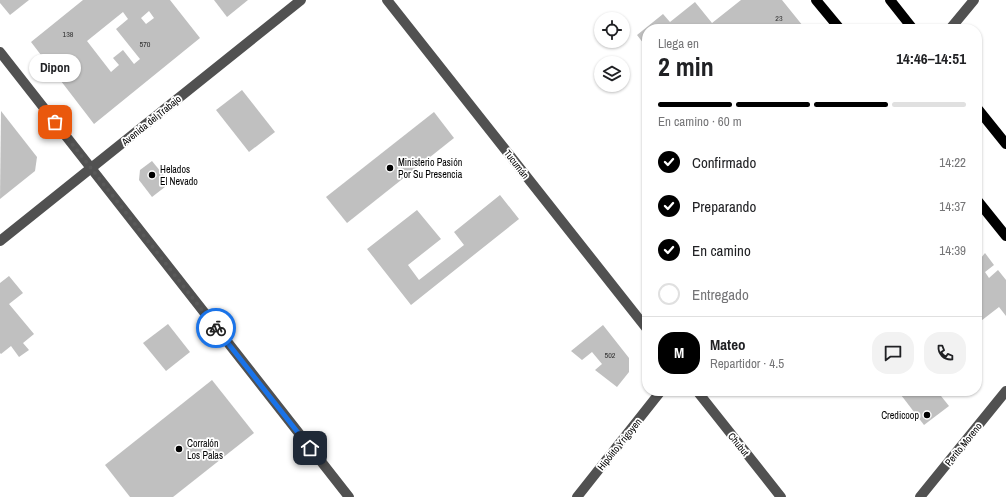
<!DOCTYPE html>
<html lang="es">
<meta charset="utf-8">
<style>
body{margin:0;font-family:"Archivo Narrow",sans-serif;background:#f2f2f2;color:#202124;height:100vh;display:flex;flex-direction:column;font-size:15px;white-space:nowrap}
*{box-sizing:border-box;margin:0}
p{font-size:13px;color:#757577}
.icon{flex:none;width:22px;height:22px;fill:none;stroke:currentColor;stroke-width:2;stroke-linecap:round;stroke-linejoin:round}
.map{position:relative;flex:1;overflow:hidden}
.drawer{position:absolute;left:642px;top:24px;width:340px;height:372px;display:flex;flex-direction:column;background:#fff;border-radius:16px;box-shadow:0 1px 3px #0004}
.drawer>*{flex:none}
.controls{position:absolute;left:594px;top:12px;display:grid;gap:8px}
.controls a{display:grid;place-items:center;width:36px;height:36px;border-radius:50%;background:#fff;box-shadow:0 1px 3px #0004;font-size:20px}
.pin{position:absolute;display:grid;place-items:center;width:34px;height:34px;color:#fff;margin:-17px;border-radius:8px;box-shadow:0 2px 6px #0006}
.courier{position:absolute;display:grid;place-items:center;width:40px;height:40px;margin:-20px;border:3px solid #1a73e8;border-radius:50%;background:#fff;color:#222;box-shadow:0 1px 5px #0007}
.bubble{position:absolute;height:28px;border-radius:14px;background:#fff;box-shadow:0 1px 3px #0004;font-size:13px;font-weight:800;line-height:28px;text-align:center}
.summary em{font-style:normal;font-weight:800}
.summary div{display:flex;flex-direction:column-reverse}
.summary{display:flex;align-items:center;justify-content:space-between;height:68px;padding:0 16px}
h1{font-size:26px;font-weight:800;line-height:30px}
.bar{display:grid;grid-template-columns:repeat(4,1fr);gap:6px 4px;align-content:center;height:48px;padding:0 16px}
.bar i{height:5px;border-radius:3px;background:#e0e0e0}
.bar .selected{background:#000}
.bar p{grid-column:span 4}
.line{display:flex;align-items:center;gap:10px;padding:0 16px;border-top:1px solid #e0e0e0}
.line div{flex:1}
.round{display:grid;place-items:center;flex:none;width:42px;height:42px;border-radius:16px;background:#f2f2f2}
ol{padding:0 16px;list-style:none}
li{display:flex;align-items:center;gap:12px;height:44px}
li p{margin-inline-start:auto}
li .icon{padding:4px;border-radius:50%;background:#000;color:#fff;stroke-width:4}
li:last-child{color:#757577}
li i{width:22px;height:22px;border:2px solid #e0e0e0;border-radius:50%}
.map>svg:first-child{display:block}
</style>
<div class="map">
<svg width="1006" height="497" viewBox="0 0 1006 497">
<rect width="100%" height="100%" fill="#fff"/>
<g fill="#c0c0c0" fill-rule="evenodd">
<path d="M0,0H29L10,15L0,3Z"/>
<path d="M83,0H170L200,38L94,124L31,42ZM149,11L154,18L146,24L141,18ZM123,12L128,19L116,29L140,59L134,64L123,50L113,58L119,65L111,72L87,41Z"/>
<path d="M214,0H248L227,17Z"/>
<path d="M741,0H782L803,26L800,29H647V48L637,35L663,14L670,22L695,2L712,23Z"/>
<path d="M242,90L275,132L249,152L216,110Z"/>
<path d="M1,111L37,157L35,171L0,199Z"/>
<path d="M434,112L454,138L347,223L326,197Z"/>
<path d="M152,161L170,183L152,197L139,180L140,170Z"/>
<path d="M500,195L519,219L411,305L367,249L417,210L441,239L408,265L419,280L464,245L454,232Z"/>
<path d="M985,253L994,265L985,272L989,278L998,270L1006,280V316L999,307L977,324V263Z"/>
<path d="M9,276L23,293L9,304L34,334L23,343L29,350L19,357L11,346L1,354L0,353V283Z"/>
<path d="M168,324L190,352L166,371L143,343Z"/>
<path d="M603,325L629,358V372L617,387L595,370L602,364L592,352L582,360L571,351Z"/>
<path d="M212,380L254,433L173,497H130L105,465Z"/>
<path d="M898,391H937L949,406L924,425Z"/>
</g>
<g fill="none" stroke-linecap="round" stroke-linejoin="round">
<g stroke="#515151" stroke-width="10">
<path d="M387,0L647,329"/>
<path d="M950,29L974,0"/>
<path d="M0,52L349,497"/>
<path d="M0,241L301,0"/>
<path d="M697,391L781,497"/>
<path d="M577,497L661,391"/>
<path d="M920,497L1006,391"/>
</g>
<g stroke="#000" stroke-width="10">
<path d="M816,0L840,29"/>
<path d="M890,0L913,29"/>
<path d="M977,108L1006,144"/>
<path d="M977,200L1006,236"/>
</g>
</g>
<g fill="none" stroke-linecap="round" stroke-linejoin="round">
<path stroke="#595959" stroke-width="4" stroke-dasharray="0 7.2" d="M55,122L216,328"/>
<path stroke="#1a73e8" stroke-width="5" d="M216,328L310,448"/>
</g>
<g fill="#000" stroke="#fff" stroke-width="1.5">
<circle cx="390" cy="168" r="4"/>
<circle cx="152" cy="175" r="4"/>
<circle cx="927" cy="415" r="4"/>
<circle cx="179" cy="449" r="4"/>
</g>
<g text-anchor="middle" stroke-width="3.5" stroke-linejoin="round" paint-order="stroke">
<g font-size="8" fill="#303030">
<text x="779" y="21">23</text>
<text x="68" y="37">138</text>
<text x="145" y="47">570</text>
<text x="610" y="358">502</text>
</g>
<g font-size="10" fill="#000" stroke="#fff">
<text transform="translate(151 120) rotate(-39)" y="4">Avenida del Trabajo</text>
<text transform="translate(517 164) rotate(52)" y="4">Tucumán</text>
<text transform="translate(619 444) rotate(-51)" y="4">Hipólito Yrigoyen</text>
<text transform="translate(739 444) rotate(51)" y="4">Chubut</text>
<text transform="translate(963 444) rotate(-51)" y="4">Perito Moreno</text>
</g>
<g font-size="10" fill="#000" stroke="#fff" text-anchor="start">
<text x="398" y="166">Ministerio Pasión<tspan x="398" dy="12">Por Su Presencia</tspan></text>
<text x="160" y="173">Helados<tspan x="160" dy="12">El Nevado</tspan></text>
<text x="919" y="419" text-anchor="end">Credicoop</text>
<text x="187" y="447">Corralón<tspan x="187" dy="12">Los Palas</tspan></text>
</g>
</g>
</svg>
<div class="controls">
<a><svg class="icon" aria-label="locate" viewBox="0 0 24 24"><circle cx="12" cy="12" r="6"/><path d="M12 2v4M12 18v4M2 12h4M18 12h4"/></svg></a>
<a><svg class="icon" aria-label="layers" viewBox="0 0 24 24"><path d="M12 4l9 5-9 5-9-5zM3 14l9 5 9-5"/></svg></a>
</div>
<div class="pin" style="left:55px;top:122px;background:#ea580c"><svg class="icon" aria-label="bag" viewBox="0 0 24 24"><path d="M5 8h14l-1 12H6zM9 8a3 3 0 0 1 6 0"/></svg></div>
<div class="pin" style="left:310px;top:448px;background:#1f2937"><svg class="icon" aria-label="home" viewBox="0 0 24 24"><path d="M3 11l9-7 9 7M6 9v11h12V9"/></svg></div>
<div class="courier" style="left:216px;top:328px"><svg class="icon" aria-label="bike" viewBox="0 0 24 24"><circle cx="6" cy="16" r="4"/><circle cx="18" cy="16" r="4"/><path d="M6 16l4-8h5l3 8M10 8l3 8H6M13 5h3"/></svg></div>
<div class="bubble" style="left:29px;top:54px;width:52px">Dipon</div>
<section class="drawer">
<div class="summary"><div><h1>2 min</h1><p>Llega en</p></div><em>14:46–14:51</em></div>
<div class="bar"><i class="selected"></i><i class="selected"></i><i class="selected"></i><i></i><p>En camino · 60 m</p></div>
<ol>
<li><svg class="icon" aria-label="check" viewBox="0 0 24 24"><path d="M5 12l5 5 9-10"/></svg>Confirmado<p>14:22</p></li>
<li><svg class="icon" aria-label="check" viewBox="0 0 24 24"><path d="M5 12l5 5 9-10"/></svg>Preparando<p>14:37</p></li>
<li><svg class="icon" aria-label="check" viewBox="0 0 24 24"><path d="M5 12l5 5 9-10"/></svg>En camino<p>14:39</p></li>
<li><i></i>Entregado</li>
</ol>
<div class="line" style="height:72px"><b class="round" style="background:#000;color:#fff">M</b><div><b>Mateo</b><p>Repartidor · 4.5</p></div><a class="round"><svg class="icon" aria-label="chat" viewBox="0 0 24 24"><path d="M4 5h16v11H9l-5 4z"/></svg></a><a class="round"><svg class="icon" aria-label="phone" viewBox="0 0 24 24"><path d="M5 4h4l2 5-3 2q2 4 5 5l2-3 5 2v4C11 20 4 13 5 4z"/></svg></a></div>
</section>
</div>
